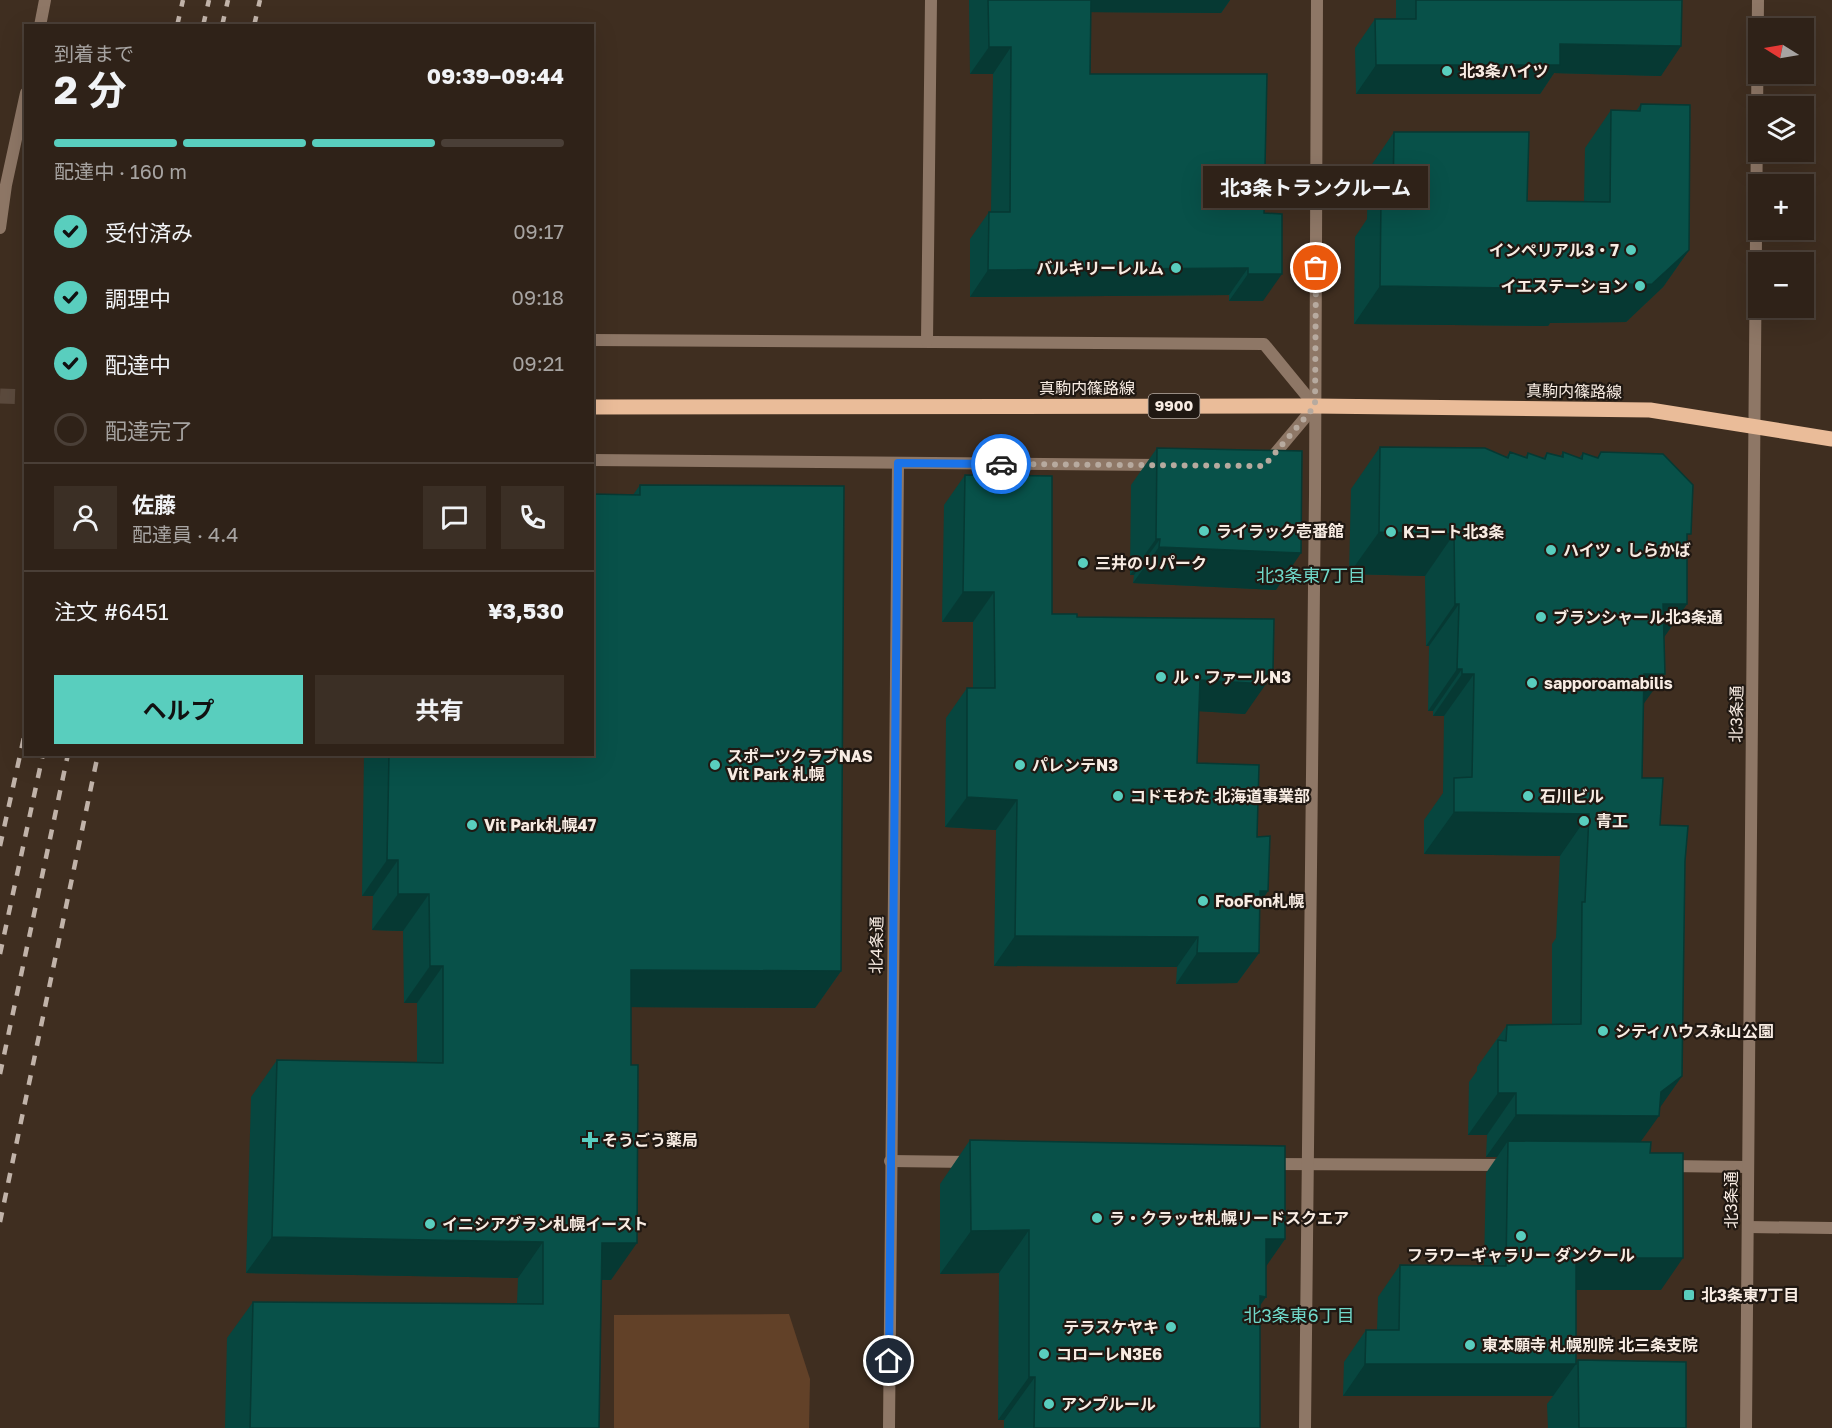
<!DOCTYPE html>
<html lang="ja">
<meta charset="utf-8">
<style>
body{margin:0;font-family:"Golos Text","Noto Sans JP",sans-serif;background:#3b2f25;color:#f1f3f6;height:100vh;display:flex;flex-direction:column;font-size:22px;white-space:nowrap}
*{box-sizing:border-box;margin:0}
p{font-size:20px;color:#a7a4a2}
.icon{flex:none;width:33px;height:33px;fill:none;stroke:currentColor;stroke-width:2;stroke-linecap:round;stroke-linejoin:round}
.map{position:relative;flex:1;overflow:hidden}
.sheet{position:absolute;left:24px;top:24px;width:570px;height:732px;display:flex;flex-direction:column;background:#2f2218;border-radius:0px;box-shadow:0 6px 24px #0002,0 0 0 2px #4a3f37}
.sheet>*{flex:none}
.needle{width:39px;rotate:281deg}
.fabs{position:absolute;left:1748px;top:18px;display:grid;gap:12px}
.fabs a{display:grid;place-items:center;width:66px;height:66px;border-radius:0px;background:#2f2218;box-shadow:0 6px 24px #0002,0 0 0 2px #4a3f37;font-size:30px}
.pin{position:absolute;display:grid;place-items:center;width:51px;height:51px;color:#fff;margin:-26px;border:3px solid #fff;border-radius:50%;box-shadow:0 2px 6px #0007}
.courier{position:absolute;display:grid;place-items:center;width:60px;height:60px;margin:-30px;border:4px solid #1a73e8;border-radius:50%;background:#fff;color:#222;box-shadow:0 2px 8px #0007}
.bubble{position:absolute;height:42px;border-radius:0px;background:#2f2218;box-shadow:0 6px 24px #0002,0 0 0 2px #4a3f37;font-size:20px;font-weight:700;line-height:42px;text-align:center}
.head em{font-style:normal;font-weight:700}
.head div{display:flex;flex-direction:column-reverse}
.head{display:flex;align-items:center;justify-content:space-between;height:102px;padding:0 30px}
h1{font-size:39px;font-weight:700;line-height:45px}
.bar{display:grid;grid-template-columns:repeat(4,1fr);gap:9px 6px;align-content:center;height:72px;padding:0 30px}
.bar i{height:8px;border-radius:4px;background:#4a3f37}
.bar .current{background:#59cebe}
.bar p{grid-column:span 4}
.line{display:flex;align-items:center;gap:15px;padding:0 30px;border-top:2px solid #4a3f37}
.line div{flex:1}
.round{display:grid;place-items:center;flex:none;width:63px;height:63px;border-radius:0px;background:#3b2f25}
ol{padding:0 30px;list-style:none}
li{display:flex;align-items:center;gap:18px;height:66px}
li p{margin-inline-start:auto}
li .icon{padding:6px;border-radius:50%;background:#59cebe;color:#111;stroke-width:4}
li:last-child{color:#a7a4a2}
li i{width:33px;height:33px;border:3px solid #4a3f37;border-radius:50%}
.button{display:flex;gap:12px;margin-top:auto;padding:12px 30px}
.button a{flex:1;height:69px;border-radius:0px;background:#59cebe;color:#111;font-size:24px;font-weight:700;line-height:69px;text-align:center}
.button a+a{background:#3b2f25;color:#f1f3f6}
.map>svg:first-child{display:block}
</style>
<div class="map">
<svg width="1832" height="1428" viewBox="0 0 1832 1428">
<rect width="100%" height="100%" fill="#3f2e20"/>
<path fill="#624128" d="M789,1314L810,1379L809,1428H614V1315Z"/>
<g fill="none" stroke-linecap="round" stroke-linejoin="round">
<path stroke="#5b4a3d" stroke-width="15" stroke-dasharray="15 8" stroke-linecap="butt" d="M0,396L26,397"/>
<g stroke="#8e7766" stroke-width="12">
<path d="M592,340L1264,344L1315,406"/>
<path d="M927,341L931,0"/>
<path d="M592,460L1159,465"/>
<path d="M1268,462L1315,406"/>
<path d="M890,1161L970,1162"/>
<path d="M1269,1164L1507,1165"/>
<path d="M1668,1166L1748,1167"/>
<path d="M1748,1227L1832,1228"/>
<path d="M889,1428L898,463"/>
<path d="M1305,1428L1315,494L1317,0"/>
</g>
<g stroke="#8e7766" stroke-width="12">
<path d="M40,26L45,0"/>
<path d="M0,228L6,185L26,93"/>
<path d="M1746,1428L1758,0"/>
</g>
<path stroke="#eabc99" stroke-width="15" d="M592,407L1315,406L1650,410L1832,439"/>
<g stroke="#c1b3a9" stroke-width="4.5" stroke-dasharray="10 10" stroke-linecap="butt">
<path d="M177,26L183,0"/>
<path d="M203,26L209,0"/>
<path d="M222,26L228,0"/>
<path d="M254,26L260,0"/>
<path d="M0,846L26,728"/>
<path d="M0,954L43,754"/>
<path d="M0,1074L68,754"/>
<path d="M0,1222L98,754"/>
</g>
</g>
<g fill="#07463f">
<path d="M969,0H1230L1221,13L1091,12L1090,74L1264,213L1263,301H1229V295L970,297V239L989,212H991L993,74H970Z"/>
<path d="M1396,0H1682L1661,76L1554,73L1540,94H1356L1355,48L1375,19H1396Z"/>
<path d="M1641,104L1689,250L1663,287L1626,322L1550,323L1548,326L1354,324L1355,237L1367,219L1368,170L1394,132L1527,201L1584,202L1585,148L1611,110L1636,111Z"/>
<path d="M1380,447L1506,457L1510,452L1525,457L1528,453L1543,458L1547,453L1560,457L1563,452L1579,458L1583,453L1597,458L1601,452L1687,540V604L1664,637L1643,705L1642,778L1660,825L1685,861L1682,1076L1660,1107L1640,1142L1650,1153L1661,1290H1576V1363L1578,1360L1686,1428H1548L1547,1404L1553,1396H1343L1344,1362L1366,1330H1377L1378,1297L1400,1265L1484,1266L1486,1173L1497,1157H1486L1487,1135H1468L1469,1082L1477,1071V1067L1507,1025H1552V944L1556,938L1560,856L1424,854V820L1443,793L1444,716H1433V711H1428L1429,646H1426L1425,576L1349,574L1351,489Z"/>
<path d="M1157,448L1276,590L1133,583L1134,575H1130L1131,485Z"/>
<path d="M965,475L1052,614L1077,617L1266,679L1245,714L1199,711L1197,763L1257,837L1268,891L1259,904V953L1237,983L1176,984L1177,967L994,966L996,830L945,827L946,718L967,688H973V622H942L944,505Z"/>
<path d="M640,485L841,971L815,1008L631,1007L611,1280H602L599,1428H225L227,1338L253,1302L517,1304L518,1278L246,1273L251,1097L277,1060L417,1062V1003H404L403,931L372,930L373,896H362L364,754H592L633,495Z"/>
<path d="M970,1140L1285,1239L1266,1266L1260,1307V1428H1004V1420H998L999,1273L940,1274V1184Z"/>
</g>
<g fill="#063933">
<path d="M1081,0H1230L1221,13L1072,12Z"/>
<path d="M1560,44L1681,46L1661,76L1554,73L1540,94H1356L1376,65Z"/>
<path d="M989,47H1011L993,74H970Z"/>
<path d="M1689,250L1663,287L1626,322L1550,323L1548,326L1354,324L1380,286L1574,285Z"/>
<path d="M1248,268L1229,295L970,297L988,270Z"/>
<path d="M1248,274H1282L1263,301H1229Z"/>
<path d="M1379,532L1454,534L1425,576L1349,574Z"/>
<path d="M1156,539H1160L1134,575H1130Z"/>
<path d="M1159,547L1301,553L1276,590L1133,583Z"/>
<path d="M963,592H994L973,622H942Z"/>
<path d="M1455,604H1459L1429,646H1426Z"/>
<path d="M1663,604H1687L1658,646Z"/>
<path d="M1457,669H1462L1433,711H1428Z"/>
<path d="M1273,670L1263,684H1266L1245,714L1179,710L1200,680Z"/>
<path d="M1462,674H1474L1444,716H1433Z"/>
<path d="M1644,674H1665L1635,716Z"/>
<path d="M967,797L1017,800L996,830L945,827Z"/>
<path d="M1454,812L1589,814L1560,856L1424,854Z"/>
<path d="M387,860H398L373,896H362Z"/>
<path d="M1260,891H1268L1247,921Z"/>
<path d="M398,894H429L403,931L372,930Z"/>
<path d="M1015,936L1198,937L1177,967L994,966Z"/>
<path d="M1197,953H1259L1237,983L1176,984Z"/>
<path d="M430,966H443L417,1003H404Z"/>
<path d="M631,970L841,971L815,1008L605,1007Z"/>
<path d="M1682,1076L1654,1116H1659L1629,1158L1508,1141L1497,1157H1486L1516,1115L1661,1092Z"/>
<path d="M1498,1093H1516L1487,1135H1468Z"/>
<path d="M1029,1230L999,1273L940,1274L971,1231Z"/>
<path d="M272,1237L543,1242L518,1278L246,1273Z"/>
<path d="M1266,1239H1285L1255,1282Z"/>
<path d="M602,1243H637L611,1280L577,1279Z"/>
<path d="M1584,1258H1683L1661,1290H1562L1576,1260Z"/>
<path d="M1260,1296L1266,1297L1236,1340Z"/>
<path d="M1365,1364H1576L1553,1396H1343Z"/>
<path d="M1029,1377H1035L1004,1420H998Z"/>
</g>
<g fill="#085149" stroke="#063933" stroke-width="1.5">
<path d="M988,0H1091L1090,74H1267L1264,213L1282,214V274H1248V268L988,270L989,212H1010L1011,47H989Z"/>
<path d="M1416,0H1682L1681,46L1560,44V65H1376L1375,19H1416Z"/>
<path d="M1641,104L1690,105L1689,250L1652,284L1574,285V289L1380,286L1381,200H1393L1394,132H1529L1527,201L1610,202L1611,110L1640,111Z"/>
<path d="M1380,447L1485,448L1508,458L1510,452L1527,458L1528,453L1545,459L1547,453L1563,457V452L1582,459L1583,453L1598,458L1601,452L1663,454L1693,485L1691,534H1687V604H1663L1665,674H1644L1642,778H1663L1660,825L1688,826L1685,861L1682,1076L1661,1092L1659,1116L1516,1115V1093H1498V1040L1506,1041L1507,1025L1581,1024L1582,902H1585L1589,814L1454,812V778L1472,777L1474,674H1462V669H1457L1459,604H1455L1454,534L1379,532Z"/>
<path d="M1157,448L1302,451L1301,553L1159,547L1160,539H1156Z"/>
<path d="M965,475L1052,476V614H1077V617L1274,619L1273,670L1267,671L1266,684L1200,680L1197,763L1259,765L1257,837L1270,836L1268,891H1260L1259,953H1197L1198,937L1015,936L1017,800L967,797V688H995L994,592H963Z"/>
<path d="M640,485L844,486L841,971L631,970V1065H638L637,1243H602L599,1428H250L253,1302L543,1304V1242L272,1237L277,1060L443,1063V966H430L429,894H398V860H387L389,754H592V494L640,495Z"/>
<path d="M970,1140L1285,1146V1239H1266V1297L1260,1296V1428H1034L1035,1377H1029V1230L971,1231Z"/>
<path d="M1508,1141L1651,1142L1650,1153H1683V1258H1584V1260H1576V1364H1365L1366,1330H1399L1400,1265L1506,1266Z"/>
<path d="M1578,1360L1686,1362V1428H1579Z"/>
</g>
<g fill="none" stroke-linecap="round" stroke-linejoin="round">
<path stroke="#b7aa9f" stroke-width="6" stroke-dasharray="0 10.8" d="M1001,464L1264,466L1315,406L1316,268"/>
<path stroke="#1a73e8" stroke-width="8" d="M889,1361L898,463L1001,464"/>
</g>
<g fill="#59cebe" stroke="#201812" stroke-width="2">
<circle cx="1447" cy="71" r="6"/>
<circle cx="1631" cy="250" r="6"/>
<circle cx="1176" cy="268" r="6"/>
<circle cx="1640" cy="286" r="6"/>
<circle cx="1204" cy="531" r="6"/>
<circle cx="1391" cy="532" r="6"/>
<circle cx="1551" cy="550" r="6"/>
<circle cx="1083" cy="563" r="6"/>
<circle cx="1541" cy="617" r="6"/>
<circle cx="1161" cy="677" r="6"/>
<circle cx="1532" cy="683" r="6"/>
<circle cx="715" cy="765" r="6"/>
<circle cx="1020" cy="765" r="6"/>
<circle cx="1118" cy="796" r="6"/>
<circle cx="1528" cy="796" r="6"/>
<circle cx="1584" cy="821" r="6"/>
<circle cx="472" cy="825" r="6"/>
<circle cx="1203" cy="901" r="6"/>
<circle cx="1603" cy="1031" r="6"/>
<path d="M587 1131h6v6h6v6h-6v6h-6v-6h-6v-6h6z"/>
<circle cx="1097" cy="1218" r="6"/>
<circle cx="430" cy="1224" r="6"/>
<circle cx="1521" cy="1236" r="6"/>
<rect x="1683" y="1289" width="12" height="12" rx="3"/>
<circle cx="1171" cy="1327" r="6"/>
<circle cx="1470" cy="1345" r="6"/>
<circle cx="1044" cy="1354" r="6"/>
<circle cx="1049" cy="1404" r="6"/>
</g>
<g text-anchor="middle" stroke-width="4.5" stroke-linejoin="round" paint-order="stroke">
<rect fill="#201812" stroke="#b7aca4" stroke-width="1.5" x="1148.5" y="394" width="51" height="24" rx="4.5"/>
<g font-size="15" font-weight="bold" fill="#f8ece3">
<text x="1174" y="411">9900</text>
</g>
<g font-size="16" font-weight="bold" fill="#f8ece3" stroke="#201812" text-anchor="start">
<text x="1459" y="77">北3条ハイツ</text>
<text x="1619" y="256" text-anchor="end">インペリアル3・7</text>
<text x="1164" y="274" text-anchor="end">バルキリーレルム</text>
<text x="1628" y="292" text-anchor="end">イエステーション</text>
<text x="1216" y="537">ライラック壱番館</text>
<text x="1403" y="538">Kコート北3条</text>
<text x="1563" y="556">ハイツ・しらかば</text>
<text x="1095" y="569">三井のリパーク</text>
<text x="1553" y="623">ブランシャール北3条通</text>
<text x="1173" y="683">ル・ファールN3</text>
<text x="1544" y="689">sapporoamabilis</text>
<text x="727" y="762">スポーツクラブNAS<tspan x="727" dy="18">Vit Park 札幌</tspan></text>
<text x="1032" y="771">パレンテN3</text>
<text x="1130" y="802">コドモわた 北海道事業部</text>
<text x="1540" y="802">石川ビル</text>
<text x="1596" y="827">青工</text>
<text x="484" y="831">Vit Park札幌47</text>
<text x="1215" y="907">FooFon札幌</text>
<text x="1615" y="1037">シティハウス永山公園</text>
<text x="602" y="1146">そうごう薬局</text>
<text x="1109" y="1224">ラ・クラッセ札幌リードスクエア</text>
<text x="442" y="1230">イニシアグラン札幌イースト</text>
<text x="1521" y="1261" text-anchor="middle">フラワーギャラリー ダンクール</text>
<text x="1701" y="1301">北3条東7丁目</text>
<text x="1159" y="1333" text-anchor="end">テラスケヤキ</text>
<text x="1482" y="1351">東本願寺 札幌別院 北三条支院</text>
<text x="1056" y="1360">コローレN3E6</text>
<text x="1061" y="1410">アンプルール</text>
</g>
<g font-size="16" fill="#f8ece3" stroke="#201812">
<text x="1087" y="394">真駒内篠路線</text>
<text transform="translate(1574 391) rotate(1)" y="6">真駒内篠路線</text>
<text transform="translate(1736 714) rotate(-89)" y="6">北3条通</text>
<text transform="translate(876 945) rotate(-89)" y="6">北4条通</text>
<text transform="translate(1731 1200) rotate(-90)" y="6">北3条通</text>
</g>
<g font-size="18" fill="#70d8c9" stroke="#201812">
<text x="1311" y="582">北3条東7丁目</text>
<text x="1299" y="1322">北3条東6丁目</text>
</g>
</g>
</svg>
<div class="fabs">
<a><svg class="needle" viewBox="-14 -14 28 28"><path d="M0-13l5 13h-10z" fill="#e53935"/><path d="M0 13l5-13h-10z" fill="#a7a4a2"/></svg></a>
<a><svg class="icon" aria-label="layers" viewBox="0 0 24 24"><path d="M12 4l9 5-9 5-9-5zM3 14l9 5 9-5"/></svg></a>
<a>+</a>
<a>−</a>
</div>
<div class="pin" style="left:1316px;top:268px;background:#ea580c"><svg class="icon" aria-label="bag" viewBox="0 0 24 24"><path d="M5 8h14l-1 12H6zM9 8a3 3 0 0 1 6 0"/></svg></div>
<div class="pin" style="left:889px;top:1361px;background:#1f2937"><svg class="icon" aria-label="home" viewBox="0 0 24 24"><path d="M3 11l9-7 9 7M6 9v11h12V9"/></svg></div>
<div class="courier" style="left:1001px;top:464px"><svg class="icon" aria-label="car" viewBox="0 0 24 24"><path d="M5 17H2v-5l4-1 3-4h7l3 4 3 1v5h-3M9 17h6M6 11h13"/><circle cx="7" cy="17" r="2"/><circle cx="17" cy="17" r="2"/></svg></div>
<div class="bubble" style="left:1203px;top:166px;width:225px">北3条トランクルーム</div>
<section class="sheet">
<div class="head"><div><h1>2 分</h1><p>到着まで</p></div><em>09:39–09:44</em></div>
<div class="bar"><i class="current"></i><i class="current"></i><i class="current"></i><i></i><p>配達中 · 160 m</p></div>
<ol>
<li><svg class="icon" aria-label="check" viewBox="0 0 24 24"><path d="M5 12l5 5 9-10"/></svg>受付済み<p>09:17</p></li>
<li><svg class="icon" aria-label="check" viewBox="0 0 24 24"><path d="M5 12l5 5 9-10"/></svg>調理中<p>09:18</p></li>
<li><svg class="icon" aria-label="check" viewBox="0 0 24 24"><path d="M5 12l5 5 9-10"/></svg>配達中<p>09:21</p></li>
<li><i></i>配達完了</li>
</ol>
<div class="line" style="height:108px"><a class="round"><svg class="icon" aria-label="person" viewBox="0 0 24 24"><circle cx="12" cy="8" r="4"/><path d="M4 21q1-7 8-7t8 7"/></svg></a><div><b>佐藤</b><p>配達員 · 4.4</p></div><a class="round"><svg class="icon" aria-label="chat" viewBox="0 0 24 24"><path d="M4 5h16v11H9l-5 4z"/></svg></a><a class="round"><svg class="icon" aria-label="phone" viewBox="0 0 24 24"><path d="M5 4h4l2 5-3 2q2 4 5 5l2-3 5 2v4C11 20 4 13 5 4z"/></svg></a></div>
<div class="line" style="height:78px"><div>注文 #6451</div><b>¥3,530</b></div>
<div class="button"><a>ヘルプ</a><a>共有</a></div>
</section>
</div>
